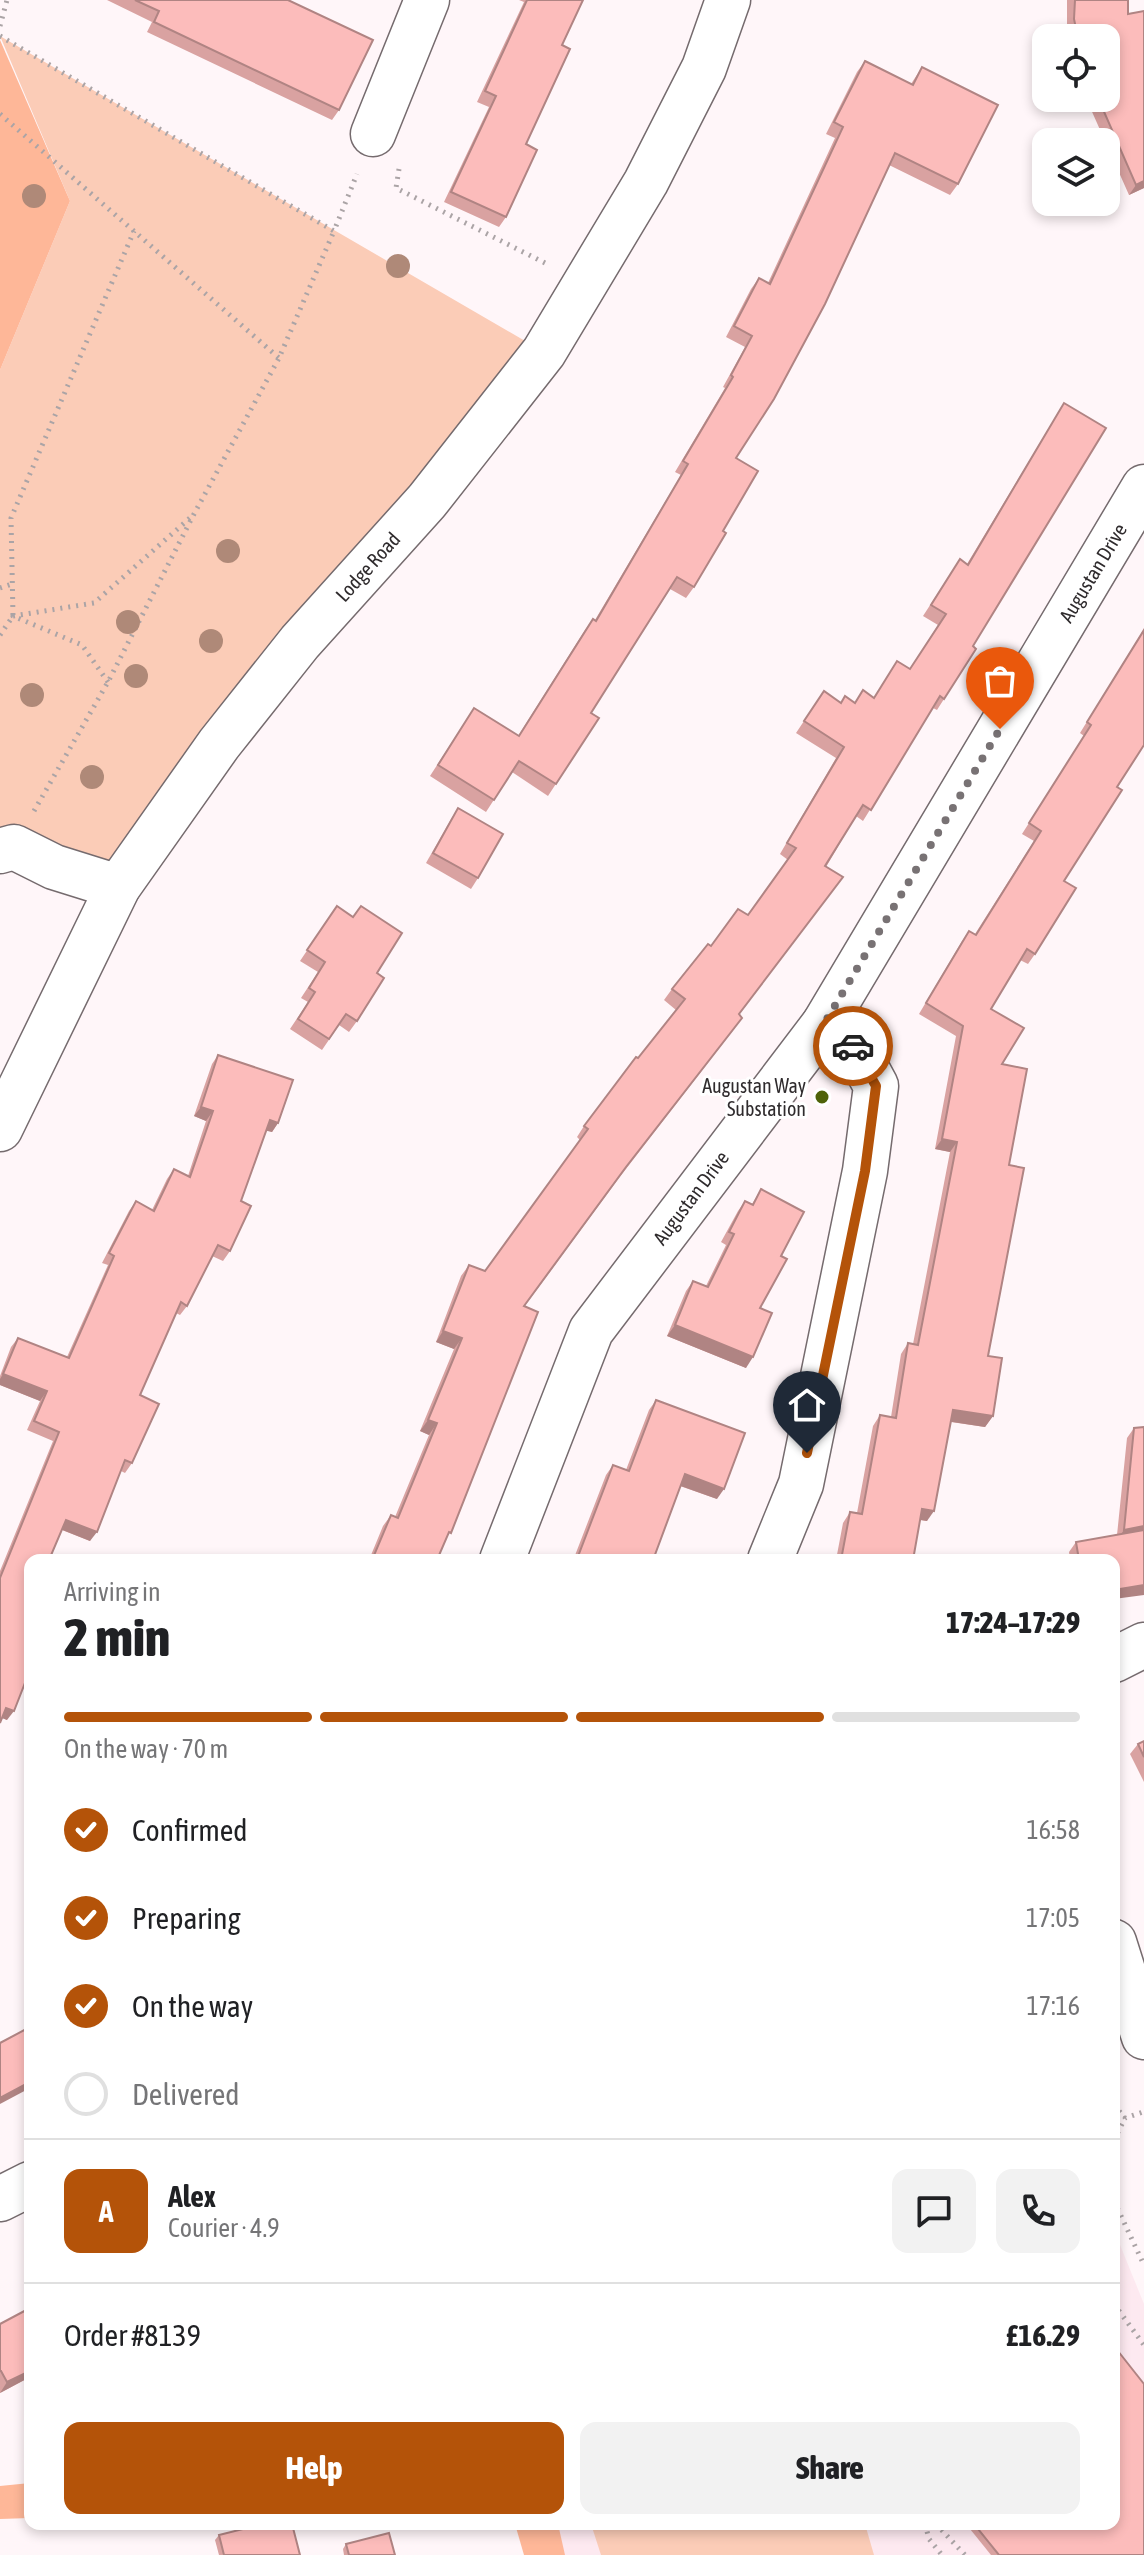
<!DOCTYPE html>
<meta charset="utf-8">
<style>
body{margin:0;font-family:"Asap Condensed",sans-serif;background:#f2f2f2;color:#202124;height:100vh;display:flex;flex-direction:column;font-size:30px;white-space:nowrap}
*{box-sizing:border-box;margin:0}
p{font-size:26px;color:#757577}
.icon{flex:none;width:44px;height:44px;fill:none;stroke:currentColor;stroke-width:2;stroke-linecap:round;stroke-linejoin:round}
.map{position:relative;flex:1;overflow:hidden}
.panel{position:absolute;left:24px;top:1554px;width:1096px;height:976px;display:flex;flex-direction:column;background:#fff;border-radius:16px;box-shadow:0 4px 12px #0003}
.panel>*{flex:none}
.controls{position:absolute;left:1032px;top:24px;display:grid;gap:16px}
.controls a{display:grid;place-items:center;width:88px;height:88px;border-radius:16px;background:#fff;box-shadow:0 4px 12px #0003;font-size:40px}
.pin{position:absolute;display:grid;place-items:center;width:68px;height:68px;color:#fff;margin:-82px -34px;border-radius:50% 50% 50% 0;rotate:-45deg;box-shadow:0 0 8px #0007}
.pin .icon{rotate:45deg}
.courier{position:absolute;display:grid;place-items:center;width:80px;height:80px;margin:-40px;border:6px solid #b45309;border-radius:50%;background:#fff;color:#222;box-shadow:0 2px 10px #0007}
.summary em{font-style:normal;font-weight:800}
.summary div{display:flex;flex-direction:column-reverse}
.summary{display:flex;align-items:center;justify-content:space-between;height:136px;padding:0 40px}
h1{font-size:52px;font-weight:800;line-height:60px}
.bar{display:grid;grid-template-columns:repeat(4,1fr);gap:12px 8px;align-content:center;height:96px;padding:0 40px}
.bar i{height:10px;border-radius:6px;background:#e0e0e0}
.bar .selected{background:#b45309}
.bar p{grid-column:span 4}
.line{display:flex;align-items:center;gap:20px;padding:0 40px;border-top:2px solid #e0e0e0}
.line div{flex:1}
.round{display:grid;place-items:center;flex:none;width:84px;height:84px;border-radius:16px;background:#f2f2f2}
ol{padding:0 40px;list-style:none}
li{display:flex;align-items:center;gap:24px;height:88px}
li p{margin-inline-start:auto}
li .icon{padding:8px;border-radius:50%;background:#b45309;color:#fff;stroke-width:4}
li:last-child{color:#757577}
li i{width:44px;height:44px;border:4px solid #e0e0e0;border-radius:50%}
.cta{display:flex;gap:16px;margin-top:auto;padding:16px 40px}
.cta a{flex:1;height:92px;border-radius:16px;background:#b45309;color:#fff;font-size:32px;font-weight:800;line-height:92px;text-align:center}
.cta a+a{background:#f2f2f2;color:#202124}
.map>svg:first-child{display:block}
</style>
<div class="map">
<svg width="1144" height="2555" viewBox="0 0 1144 2555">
<rect width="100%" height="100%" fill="#fff6f9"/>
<path fill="#fde9f0" d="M1114,2230L1144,2304V2555H544L537,2524H1114Z"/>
<g fill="#fbccb7">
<path d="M0,36L544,352L118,887L0,851V370L70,201Z"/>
<path d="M591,2524H865L874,2555H601Z"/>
</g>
<g fill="#feb798">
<path d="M0,40L70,201L0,370Z"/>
<path d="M30,2483V2518L0,2519V2486Z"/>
<path d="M515,2524H558L565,2555H524Z"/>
</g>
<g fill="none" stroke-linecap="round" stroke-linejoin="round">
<g stroke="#756b6e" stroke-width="47">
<g id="minor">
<path d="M373,134L427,0"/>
<path d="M0,851L14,847L54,867L118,887"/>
<path d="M0,1129L118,887L219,744L300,642L427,501L544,352L646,182L704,68L728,0"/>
<path d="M502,1560L591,1331L824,1024L1144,487"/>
<path d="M770,1560L801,1484L865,1171L876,1086L855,1047L824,1024"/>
<path d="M1114,1660L1144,1645"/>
<path d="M1114,1942L1144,2037"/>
<path d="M0,2199L30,2184"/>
</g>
</g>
<g stroke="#aba4a6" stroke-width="5" stroke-dasharray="2 6" stroke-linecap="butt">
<path d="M0,26L7,0"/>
<path d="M0,36L334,231L357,174"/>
<path d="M0,114L279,358"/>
<path d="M399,169L396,188L549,265"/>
<path d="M0,588L12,584"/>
<path d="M0,635L13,616L11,518L134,231"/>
<path d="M108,682L82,645L13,616L94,603L191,517"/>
<path d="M34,811L108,682L194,514L279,358L334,231"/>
<path d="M1114,2105L1125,2118"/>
<path d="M1114,2140L1125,2118L1143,2112L1144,2108"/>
<path d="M1114,2201L1144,2265"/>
<path d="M1114,2304L1144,2345"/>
<path d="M925,2524L929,2539L942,2555"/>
<path d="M936,2524L965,2555"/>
</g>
<use href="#minor" stroke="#fff" stroke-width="44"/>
</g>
<g fill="#af8978">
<circle cx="34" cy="196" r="12"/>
<circle cx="398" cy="266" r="12"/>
<circle cx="228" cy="551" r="12"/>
<circle cx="128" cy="622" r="12"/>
<circle cx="211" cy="641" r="12"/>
<circle cx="136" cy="676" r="12"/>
<circle cx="32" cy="695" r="12"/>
<circle cx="92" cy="777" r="12"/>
</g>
<g fill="#d9a2a1">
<path d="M107,0H288L339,110L332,120L147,32L152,22Z"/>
<path d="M519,0H583L562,45L526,144L506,217L499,227L444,202L489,107L477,102L524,2Z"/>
<path d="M1067,0H1128V14L1144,188L1129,195L1089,105L1082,106L1081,98H1106V38H1069L1067,30Z"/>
<path d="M865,61L911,84L922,67L958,184L950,195L889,165L736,458L723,531L694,587L686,598L670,589L591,713L599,718L548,796L512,772L486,812L430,776L474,708L518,736L585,630L593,619L595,620L681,475L675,472L725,388L723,387L745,347L726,337L751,289L759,278L768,283L835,138L826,134L857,72Z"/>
<path d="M1064,403L973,646L944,699L937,710L933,708L863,821L856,816L739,1015L734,1029L619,1178L524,1307L445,1540L437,1560H369L383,1526L391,1515L395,1517L429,1435L420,1431L454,1349L436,1342L461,1276L469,1265L485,1271L580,1140L577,1137L584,1126L676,1010L664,1000L672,989L711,946L748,915L788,860L780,854L836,758L796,733L816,703L855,702L874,697L910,669L938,625L923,616L960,559L967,564Z"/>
<path d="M1144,629V745L1117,787L1064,881L1035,954L1028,964L1020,960L991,1009L1002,1064L1009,1165L988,1356L993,1416L985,1427L951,1422L927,1521L920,1520L913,1560H836L843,1523L850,1512L857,1513L873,1426L880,1415L891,1417L901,1354L908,1343L913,1344L950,1152L935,1149L956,1036L919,1014L962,941L969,931L975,934L1034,841L1022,834L1084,736L1080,733Z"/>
<path d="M458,808L478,878L471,889L426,863L451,819Z"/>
<path d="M337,906L377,973L357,1021L349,1032L339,1025L322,1050L290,1029L308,1002L301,998L318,972L300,961Z"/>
<path d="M218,1055L278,1123L272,1132L266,1130L241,1201L230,1251L223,1261L212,1256L187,1306L180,1315L176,1313L140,1395L132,1463L125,1473L121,1471L90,1541L62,1530L27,1613L7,1720L2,1718L0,1723V1571L53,1441L27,1430L40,1401L0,1385V1376L11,1347L18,1338L67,1357L108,1265L102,1263L129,1211L136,1201L152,1210L167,1179L174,1169L188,1176L206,1121L194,1116L212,1064Z"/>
<path d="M761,1189L781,1256L760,1308L746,1368L667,1336L686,1291L693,1281L706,1286L726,1245L721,1242L738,1211L745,1201L752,1204Z"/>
<path d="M656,1400L717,1499L680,1486L653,1560H570L572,1557L574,1558L606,1475L613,1465L626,1470L649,1410Z"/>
<path d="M1134,1428L1144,1595L1114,1560H1070L1069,1552L1076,1542L1117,1535L1127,1438Z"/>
<path d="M1144,1741V1782L1130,1754L1138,1744Z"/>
<path d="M30,2308V2377L0,2393V2324Z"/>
<path d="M966,2524H1114L1144,2555H991Z"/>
<path d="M219,2535L300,2555H219L215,2540Z"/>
<path d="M346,2544L395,2555H344L343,2549Z"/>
</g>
<g fill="#b08483">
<path d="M1088,98H1093L1089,105L1082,106Z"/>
<path d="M1144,181V188L1129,195L1136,185Z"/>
<path d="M201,1107L213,1111L206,1121L194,1116Z"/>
<path d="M270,1120L278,1123L272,1132L263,1130Z"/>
<path d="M942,1139L957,1142L950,1152L935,1149Z"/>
<path d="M675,1325L753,1357L746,1368L667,1336Z"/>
<path d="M443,1331L462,1338L454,1349L436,1342Z"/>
<path d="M3,1374L47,1391L40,1401L0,1385V1379Z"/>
<path d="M953,1410L993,1416L985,1427L946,1421Z"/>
<path d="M428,1420L437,1423L429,1435L420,1431Z"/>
<path d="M685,1474L724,1489L717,1499L678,1485Z"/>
<path d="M922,1509L934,1511L927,1521L915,1519Z"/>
<path d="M66,1520L97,1532L90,1541L60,1529Z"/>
<path d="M1144,1526V1535L1116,1541L1124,1530Z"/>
<path d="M1144,1585V1595L1114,1599V1590Z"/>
<path d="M6,1708L14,1711L7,1720L0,1717Z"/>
<path d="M30,2082V2088L0,2104V2098Z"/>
<path d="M30,2371V2377L0,2393L7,2382Z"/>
</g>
<g fill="#fcbcbb" stroke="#b08483" stroke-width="2">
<path d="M135,0H288L373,40L339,110L154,22L159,11Z"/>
<path d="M527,0H583L562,45L570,49L526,144L537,150L506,217L451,192L496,96L485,91Z"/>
<path d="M1075,0H1128V14L1144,11V181L1136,185L1098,98H1106V38H1078L1074,19Z"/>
<path d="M865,61L913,85L922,67L998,105L958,184L895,153L825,304L774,399L736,458L758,471L723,531L726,533L694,587L677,577L591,713L599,718L556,784L519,761L494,800L438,765L474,708L519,736L593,619L596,621L688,464L683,461L733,377L731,375L752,336L734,326L759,278L770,284L843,127L834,122Z"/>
<path d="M1064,403L1106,428L973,646L976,649L944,699L940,696L871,810L863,805L825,866L843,877L739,1014L742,1018L626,1167L524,1306L538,1312L451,1533L449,1532L437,1560H372L391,1515L398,1518L437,1423L428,1420L462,1338L443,1331L469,1265L485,1271L588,1129L584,1126L636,1057L638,1058L685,999L672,989L708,944L711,946L738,909L748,915L796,848L787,843L844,747L804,721L824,691L841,703L845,696L855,703L863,690L874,698L897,661L910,669L946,614L931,605L960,559L968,565Z"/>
<path d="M1144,630V745L1117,787L1122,790L1064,881L1076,888L1035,954L1027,949L991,1009L1024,1028L1002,1064L1027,1069L1009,1165L1024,1168L988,1356L1002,1358L993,1416L953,1410L934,1511L922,1509L913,1560H841L850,1512L862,1514L880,1415L896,1418L908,1343L918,1345L957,1142L942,1139L963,1026L926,1003L969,931L976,935L1041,831L1029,823L1091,725L1087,722Z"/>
<path d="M458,808L503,834L478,878L433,853Z"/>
<path d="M337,906L353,917L361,906L402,933L377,973L384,978L357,1021L346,1014L329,1039L298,1019L315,992L309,988L325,962L307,950Z"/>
<path d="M218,1055L293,1080L278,1123L270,1120L241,1201L251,1206L230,1251L218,1245L187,1306L181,1302L140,1395L159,1404L132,1463L125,1460L97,1532L66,1520L49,1560H30V1606L27,1613L30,1614V1670L14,1711L6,1708L0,1723V1578L59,1432L34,1421L47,1391L3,1374L18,1338L69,1358L114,1256L109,1253L136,1201L154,1211L174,1169L190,1177L213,1111L201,1107Z"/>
<path d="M761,1189L804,1212L781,1256L787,1259L760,1308L772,1313L753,1357L675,1325L693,1281L708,1287L734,1234L729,1232L745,1201L753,1205Z"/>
<path d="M656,1400L745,1433L724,1489L685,1474L653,1560H571L572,1557L577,1559L613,1465L629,1471Z"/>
<path d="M1144,1427V1526L1124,1530L1134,1428Z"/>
<path d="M1144,1530V1585L1114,1590V1560H1079L1076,1542Z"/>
<path d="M1144,1741V1757L1138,1744Z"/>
<path d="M30,2027V2082L0,2098V2043Z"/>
<path d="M30,2308V2371L7,2382L1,2371H0V2324Z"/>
<path d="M1114,2346L1144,2384V2555H999L974,2524H1114Z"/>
<path d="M263,2524H292L300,2555H224L219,2535Z"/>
<path d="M389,2533L395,2555H349L346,2544Z"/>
</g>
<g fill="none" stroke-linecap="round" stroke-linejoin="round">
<path stroke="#787274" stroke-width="8" stroke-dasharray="0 14.4" d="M853,1046L824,1024L1000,729"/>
<path stroke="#b45309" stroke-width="10" d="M807,1453L865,1171L876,1086L853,1046"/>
</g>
<circle fill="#4f6209" stroke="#fff" stroke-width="3" cx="822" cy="1097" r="8"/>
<g text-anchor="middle" stroke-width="6" stroke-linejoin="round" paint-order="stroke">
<g font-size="20" fill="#2f2b2d" stroke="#fff">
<text transform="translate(368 567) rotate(-48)" y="7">Lodge Road</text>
<text transform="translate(1093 573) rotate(-59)" y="7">Augustan Drive</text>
<text transform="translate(691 1198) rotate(-53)" y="7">Augustan Drive</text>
</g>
<g font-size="20" fill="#2f2b2d" stroke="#fff" text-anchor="end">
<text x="806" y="1093">Augustan Way<tspan x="806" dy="23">Substation</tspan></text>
</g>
</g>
</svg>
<div class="controls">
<a><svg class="icon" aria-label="locate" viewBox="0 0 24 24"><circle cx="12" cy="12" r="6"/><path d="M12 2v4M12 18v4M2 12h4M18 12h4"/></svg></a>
<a><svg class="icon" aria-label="layers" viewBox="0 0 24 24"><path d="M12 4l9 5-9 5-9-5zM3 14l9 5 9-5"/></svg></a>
</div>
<div class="pin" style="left:1000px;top:729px;background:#ea580c"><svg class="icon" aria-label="bag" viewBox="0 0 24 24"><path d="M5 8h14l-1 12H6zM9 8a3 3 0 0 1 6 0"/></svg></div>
<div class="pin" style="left:807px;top:1453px;background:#1f2937"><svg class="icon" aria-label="home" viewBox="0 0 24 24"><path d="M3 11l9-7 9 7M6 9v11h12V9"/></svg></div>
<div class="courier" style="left:853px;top:1046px"><svg class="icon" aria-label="car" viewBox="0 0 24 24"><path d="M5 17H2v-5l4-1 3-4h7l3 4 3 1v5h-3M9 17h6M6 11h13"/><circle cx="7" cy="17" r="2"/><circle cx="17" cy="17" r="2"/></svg></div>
<section class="panel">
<div class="summary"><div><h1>2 min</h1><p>Arriving in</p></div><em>17:24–17:29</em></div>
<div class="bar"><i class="selected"></i><i class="selected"></i><i class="selected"></i><i></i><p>On the way · 70 m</p></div>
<ol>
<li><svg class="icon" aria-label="check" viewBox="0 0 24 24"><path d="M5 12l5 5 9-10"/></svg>Confirmed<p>16:58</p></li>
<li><svg class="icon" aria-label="check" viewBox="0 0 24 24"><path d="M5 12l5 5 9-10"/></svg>Preparing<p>17:05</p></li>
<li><svg class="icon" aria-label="check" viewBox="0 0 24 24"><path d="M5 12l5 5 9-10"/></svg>On the way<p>17:16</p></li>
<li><i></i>Delivered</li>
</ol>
<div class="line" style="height:144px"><b class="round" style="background:#b45309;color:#fff">A</b><div><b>Alex</b><p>Courier · 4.9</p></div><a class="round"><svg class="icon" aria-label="chat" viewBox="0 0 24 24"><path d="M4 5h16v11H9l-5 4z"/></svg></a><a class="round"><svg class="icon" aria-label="phone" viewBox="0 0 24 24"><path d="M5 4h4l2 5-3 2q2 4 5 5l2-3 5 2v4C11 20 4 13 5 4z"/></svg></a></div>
<div class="line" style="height:104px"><div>Order #8139</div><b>£16.29</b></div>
<div class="cta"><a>Help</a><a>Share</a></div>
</section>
</div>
